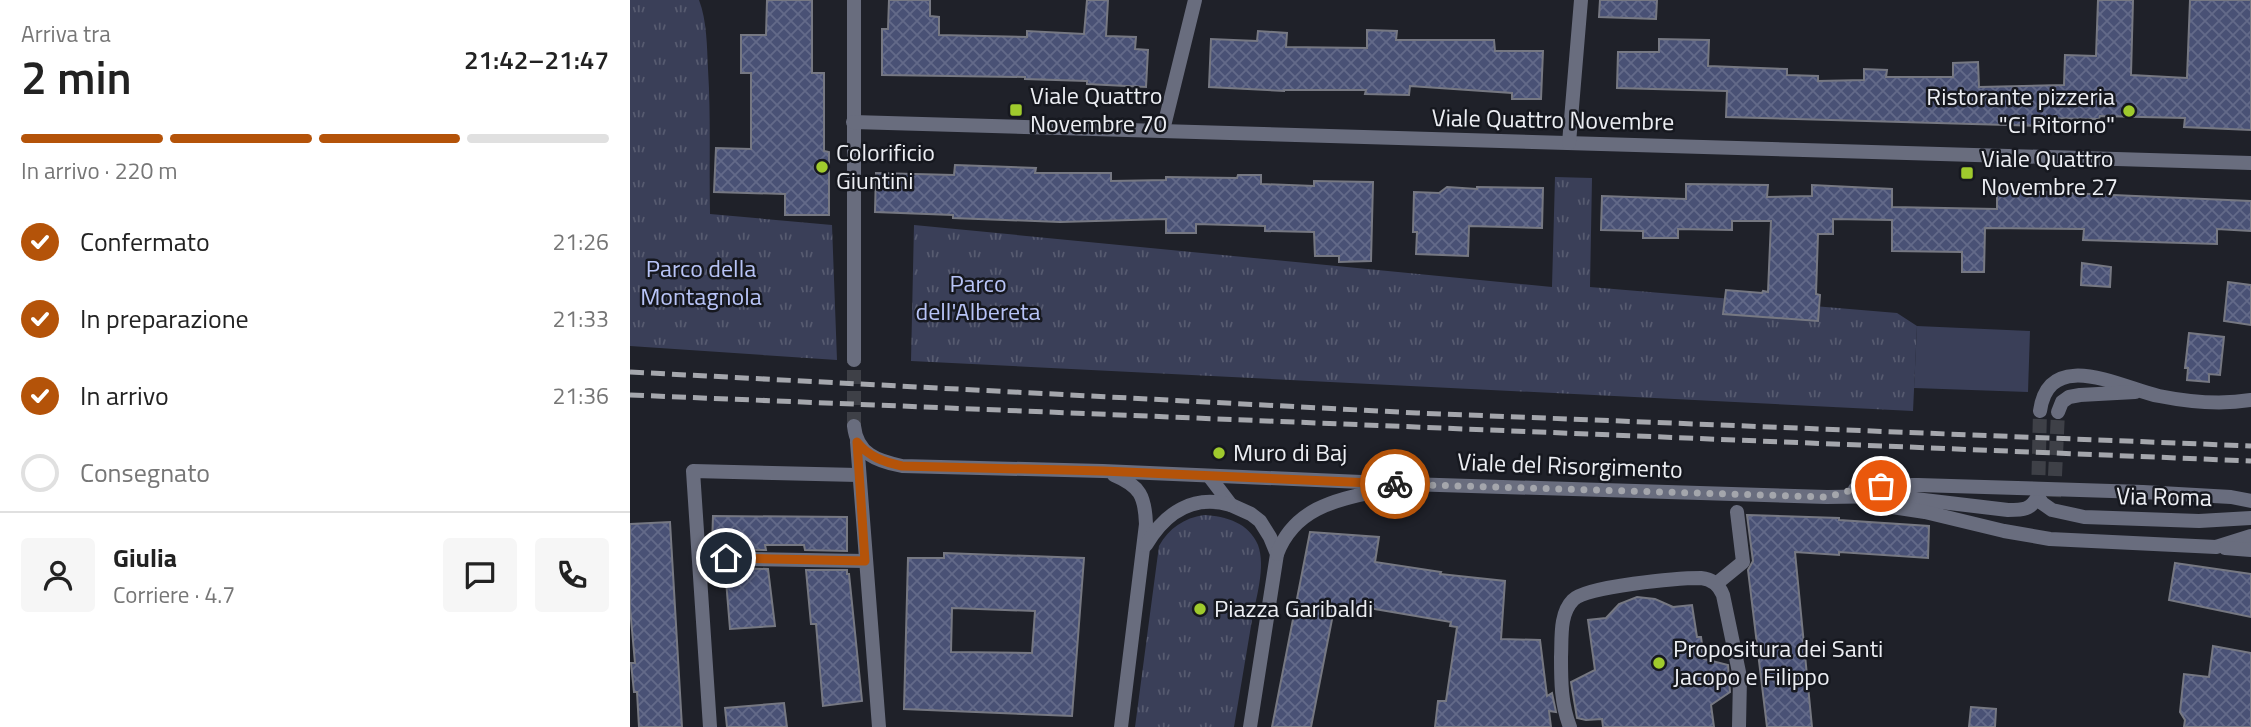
<!DOCTYPE html>
<html lang="it">
<meta charset="utf-8">
<style>
body{margin:0;font-family:"Titillium Web",sans-serif;background:#f6f6f6;color:#222;height:100vh;display:flex;flex-direction:column;font-size:26px;white-space:nowrap}
*{box-sizing:border-box;margin:0}
p{font-size:23px;color:#767676}
.icon{flex:none;width:38px;height:38px;fill:none;stroke:currentColor;stroke-width:2;stroke-linecap:round;stroke-linejoin:round}
.map{position:relative;flex:1;overflow:hidden}
.panel{display:flex;flex-direction:column;background:#fff;width:630px}
.panel>*{flex:none}
.pin{position:absolute;display:grid;place-items:center;width:60px;height:60px;color:#fff;margin:-30px;border:4px solid #fff;border-radius:50%;box-shadow:0 2px 7px #0007}
.courier{position:absolute;display:grid;place-items:center;width:70px;height:70px;margin:-35px;border:5px solid #b45309;border-radius:50%;background:#fff;color:#222;box-shadow:0 2px 9px #0007}
.headline em{font-style:normal;font-weight:600}
.headline div{display:flex;flex-direction:column-reverse}
.headline{display:flex;align-items:center;justify-content:space-between;height:119px;padding:0 21px}
h1{font-size:46px;font-weight:600;line-height:52px}
.bar{display:grid;grid-template-columns:repeat(4,1fr);gap:10px 7px;align-content:center;height:84px;padding:0 21px}
.bar i{height:9px;border-radius:5px;background:#e0e0e0}
.bar .active{background:#b45309}
.bar p{grid-column:span 4}
.line{display:flex;align-items:center;gap:18px;padding:0 21px;border-top:2px solid #e0e0e0}
.line div{flex:1}
.round{display:grid;place-items:center;flex:none;width:74px;height:74px;border-radius:7px;background:#f6f6f6}
ol{padding:0 21px;list-style:none}
li{display:flex;align-items:center;gap:21px;height:77px}
li p{margin-inline-start:auto}
li .icon{padding:7px;border-radius:50%;background:#b45309;color:#fff;stroke-width:4}
li:last-child{color:#767676}
li i{width:38px;height:38px;border:4px solid #e0e0e0;border-radius:50%}
main{display:flex;flex:1;min-height:0}
.map>svg:first-child{display:block}
</style>
<main>
<section class="panel">
<div class="headline"><div><h1>2 min</h1><p>Arriva tra</p></div><em>21:42–21:47</em></div>
<div class="bar"><i class="active"></i><i class="active"></i><i class="active"></i><i></i><p>In arrivo · 220 m</p></div>
<ol>
<li><svg class="icon" aria-label="check" viewBox="0 0 24 24"><path d="M5 12l5 5 9-10"/></svg>Confermato<p>21:26</p></li>
<li><svg class="icon" aria-label="check" viewBox="0 0 24 24"><path d="M5 12l5 5 9-10"/></svg>In preparazione<p>21:33</p></li>
<li><svg class="icon" aria-label="check" viewBox="0 0 24 24"><path d="M5 12l5 5 9-10"/></svg>In arrivo<p>21:36</p></li>
<li><i></i>Consegnato</li>
</ol>
<div class="line" style="height:126px"><a class="round"><svg class="icon" aria-label="person" viewBox="0 0 24 24"><circle cx="12" cy="8" r="4"/><path d="M4 21q1-7 8-7t8 7"/></svg></a><div><b>Giulia</b><p>Corriere · 4.7</p></div><a class="round"><svg class="icon" aria-label="chat" viewBox="0 0 24 24"><path d="M4 5h16v11H9l-5 4z"/></svg></a><a class="round"><svg class="icon" aria-label="phone" viewBox="0 0 24 24"><path d="M5 4h4l2 5-3 2q2 4 5 5l2-3 5 2v4C11 20 4 13 5 4z"/></svg></a></div>
</section>
<div class="map">
<svg width="1621" height="727" viewBox="0 0 1621 727">
<defs>
<pattern id="park-tufts" width="24" height="20" patternUnits="userSpaceOnUse" patternTransform="scale(1.75)"><rect width="24" height="20" fill="#3a3f58"/><path d="M3 7l-1-3M5 7V3M7 7l1-3M15 17l-1-3M17 17v-4M19 17l1-3" fill="none" stroke="#575b70"/></pattern>
<pattern id="building-cross-hatch" width="8" height="8" patternUnits="userSpaceOnUse" patternTransform="scale(1.75)"><rect width="8" height="8" fill="#495175"/><path d="M0 0l8 8M0 8l8-8" fill="none" stroke="#636a89"/></pattern>
</defs>
<rect width="100%" height="100%" fill="#1f2129"/>
<g fill="url(#park-tufts)">
<path d="M0,0H69C77,21 77,47 78,69C81,117 79,166 80,214L202,225L207,360L0,346Z"/>
<path d="M925,177L962,178L960,287L1267,313L1287,326L1283,411L281,361L284,225L922,287Z"/>
<path d="M574,515C596,516 619,523 628,545C636,567 626,598 622,620C616,656 610,691 604,727H505L529,546C539,528 554,518 574,515Z"/>
</g>
<path fill="#3a3f58" d="M1287,326L1400,331L1398,392L1284,388Z"/>
<g fill="url(#building-cross-hatch)" stroke="#767882" stroke-width="2" fill-rule="evenodd">
<path d="M137,0H182V73H194V151L199,152V215H155V194L84,192L86,148L121,149V73H111V35H136Z"/>
<path d="M259,0H300V16L309,17V35L397,37V31L454,34L457,0H478L476,36L506,37L505,49L518,50L516,87L457,84V81L395,79V77L252,75V29H258Z"/>
<path d="M970,0H1027L1026,19L969,17Z"/>
<path d="M1468,0H1503L1501,75L1557,78L1560,0H1621V130L1554,127L1555,118L1470,116L1469,119L1409,118V126L1096,117L1097,91L987,88L988,52H1029V39L1079,40L1078,66L1157,69V75L1188,76V81L1234,80V69L1257,70L1256,77H1323V63L1348,62L1349,87L1434,85L1435,55L1466,56Z"/>
<path d="M737,30L767,31L766,40H864L865,51H913L911,99H882V93L780,86L779,95L735,94L736,90H654V91L579,87L581,39L627,41L628,31L657,33L656,47L737,48Z"/>
<path d="M325,165L406,168L405,173H481V181L536,180V177L607,178L608,175H631V184L684,186V181L743,182L741,261L709,262V256H685L684,232L635,231V226L566,224V233H536V219L430,222L323,218V215L245,212L246,173L324,175Z"/>
<path d="M1056,184L1138,185L1137,197L1182,196V185L1262,189V207L1367,209V190L1621,201V231L1587,229V244L1453,240L1454,229L1355,228L1354,272H1332V252L1262,251V220L1203,219V234H1188L1186,294L1190,295L1188,321L1093,314L1096,290L1132,293L1133,291L1138,292L1141,221H1102V230L1048,229V238H1013V231L971,230L972,196L1056,199Z"/>
<path d="M817,187L847,189V187L913,188L912,228L839,226L838,256L786,254L787,232H783L784,192L809,193Z"/>
<path d="M1452,263L1481,267L1480,287L1451,285Z"/>
<path d="M1598,282L1621,285V325L1594,321Z"/>
<path d="M1559,333L1594,337L1590,375L1579,374V382L1557,380L1558,368H1555Z"/>
<path d="M1117,515L1209,518V520L1299,526L1298,558L1209,552V555L1165,552L1182,727H1137L1118,570L1123,561Z"/>
<path d="M83,516L217,517V551L175,550L174,545H135L136,550L93,549V545H82Z"/>
<path d="M40,522L52,727H9L7,692H4L1,663H5L0,608V524Z"/>
<path d="M680,532L749,537L745,562L811,572L810,574L875,581L871,639L910,640L917,696L922,693L926,712L919,711L921,727H805L808,701H816L827,627L820,626L821,622L721,605L720,611L704,609L681,727H642Z"/>
<path d="M314,553L454,558L442,716L274,709L278,558H314ZM322,608L405,611L402,653L321,652Z"/>
<path d="M1545,563L1621,574V617L1539,600Z"/>
<path d="M95,568L138,569L145,626L100,629Z"/>
<path d="M176,570H217V574H219L232,701L193,706L186,624H181Z"/>
<path d="M1007,597L1025,599L1043,607L1062,605L1067,637H1071L1074,659L1098,665L1100,692L1081,705L1084,727H973L972,719L956,720L947,718L941,682L965,670L958,620L976,618L989,604Z"/>
<path d="M1583,646L1621,653V727H1554L1555,720L1550,712L1554,674L1579,677Z"/>
<path d="M154,703L157,727H97L95,708Z"/>
<path d="M1341,707L1366,709L1365,727H1339Z"/>
</g>
<g fill="none" stroke-linecap="round" stroke-linejoin="round">
<g stroke="#3e4047" stroke-width="14" stroke-dasharray="14 7" stroke-linecap="butt">
<path d="M224,426V360"/>
<path d="M1408,496L1410,411"/>
<path d="M1424,497L1428,412"/>
</g>
<path stroke="#696d7e" stroke-width="14" d="M1086,584L1113,562L1107,512"/>
<g stroke="#696d7e" stroke-width="14">
<path d="M533,130L565,0"/>
<path d="M227,442L249,727"/>
<path d="M69,558L235,561"/>
<path d="M80,727L63,471L228,475"/>
<path d="M940,727C931,704 931,681 931,657C932,639 929,614 943,600C956,586 1049,578 1071,578C1082,579 1089,585 1093,595L1110,677L1109,727"/>
</g>
<g stroke="#696d7e" stroke-width="14">
<path d="M224,0V360"/>
<path d="M223,122L1621,163"/>
<path d="M939,143L951,0"/>
<path d="M1410,411C1419,346 1494,389 1529,396C1559,402 1591,405 1621,400"/>
<path d="M1428,412L1432,402L1439,397L1450,395L1505,392"/>
<path d="M224,426C227,454 247,461 272,466L473,471L778,484L1197,497L1260,496L1378,510C1393,510 1401,510 1408,496L1412,503L1422,510L1454,517L1569,521L1621,518"/>
<path d="M484,475C510,486 515,496 516,524L491,727"/>
<path d="M579,476L601,505L621,514L630,521L640,537L647,554L620,727"/>
<path d="M1225,489L1260,485H1288L1513,492L1601,497L1621,501"/>
<path d="M1236,503L1295,512L1374,531L1420,539L1586,547L1621,536"/>
<path d="M516,545C535,513 563,494 601,505"/>
<path d="M1595,548L1621,550"/>
<path d="M647,554C666,504 713,499 760,488"/>
</g>
<g stroke="#a5a7ad" stroke-width="5" stroke-dasharray="14 7" stroke-linecap="butt">
<path d="M0,372L787,413L1621,446"/>
<path d="M0,395L1621,461"/>
</g>
</g>
<g fill="none" stroke-linecap="round" stroke-linejoin="round">
<path stroke="#a4a6ac" stroke-width="7" stroke-dasharray="0 12.6" d="M765,484L1197,497L1226,489L1251,486"/>
<path stroke="#b45309" stroke-width="9" d="M96,558L235,561L227,442C239,457 254,462 272,466L473,471L765,484"/>
</g>
<g fill="#9fca2d" stroke="#16181f" stroke-width="2.5">
<rect x="379" y="103" width="14" height="14" rx="3.5"/>
<circle cx="1499" cy="111" r="7"/>
<circle cx="192" cy="167" r="7"/>
<rect x="1330" y="166" width="14" height="14" rx="3.5"/>
<circle cx="589" cy="453" r="7"/>
<circle cx="570" cy="609" r="7"/>
<circle cx="1029" cy="663" r="7"/>
</g>
<g text-anchor="middle" stroke-width="5" stroke-linejoin="round" paint-order="stroke">
<g font-size="24" fill="#eceef3" stroke="#16181f" text-anchor="start">
<text x="400" y="104">Viale Quattro<tspan x="400" dy="28">Novembre 70</tspan></text>
<text x="1485" y="105" text-anchor="end">Ristorante pizzeria<tspan x="1485" dy="28">"Ci Ritorno"</tspan></text>
<text x="206" y="161">Colorificio<tspan x="206" dy="28">Giuntini</tspan></text>
<text x="1351" y="167">Viale Quattro<tspan x="1351" dy="28">Novembre 27</tspan></text>
<text x="603" y="461">Muro di Baj</text>
<text x="584" y="617">Piazza Garibaldi</text>
<text x="1043" y="657">Propositura dei Santi<tspan x="1043" dy="28">Jacopo e Filippo</tspan></text>
</g>
<g font-size="24" fill="#eceef3" stroke="#16181f">
<text transform="translate(923 120) rotate(1)" y="8">Viale Quattro Novembre</text>
<text transform="translate(940 466) rotate(2)" y="8">Viale del Risorgimento</text>
<text transform="translate(1534 497) rotate(1)" y="8">Via Roma</text>
</g>
<g font-size="24" fill="#b8c4f7" stroke="#16181f">
<text x="71" y="277">Parco della<tspan x="71" dy="28">Montagnola</tspan></text>
<text x="348" y="292">Parco<tspan x="348" dy="28">dell'Albereta</tspan></text>
</g>
</g>
</svg>
<div class="pin" style="left:1251px;top:486px;background:#ea580c"><svg class="icon" aria-label="bag" viewBox="0 0 24 24"><path d="M5 8h14l-1 12H6zM9 8a3 3 0 0 1 6 0"/></svg></div>
<div class="pin" style="left:96px;top:558px;background:#1f2937"><svg class="icon" aria-label="home" viewBox="0 0 24 24"><path d="M3 11l9-7 9 7M6 9v11h12V9"/></svg></div>
<div class="courier" style="left:765px;top:484px"><svg class="icon" aria-label="bike" viewBox="0 0 24 24"><circle cx="6" cy="16" r="4"/><circle cx="18" cy="16" r="4"/><path d="M6 16l4-8h5l3 8M10 8l3 8H6M13 5h3"/></svg></div>
</div>
</main>
